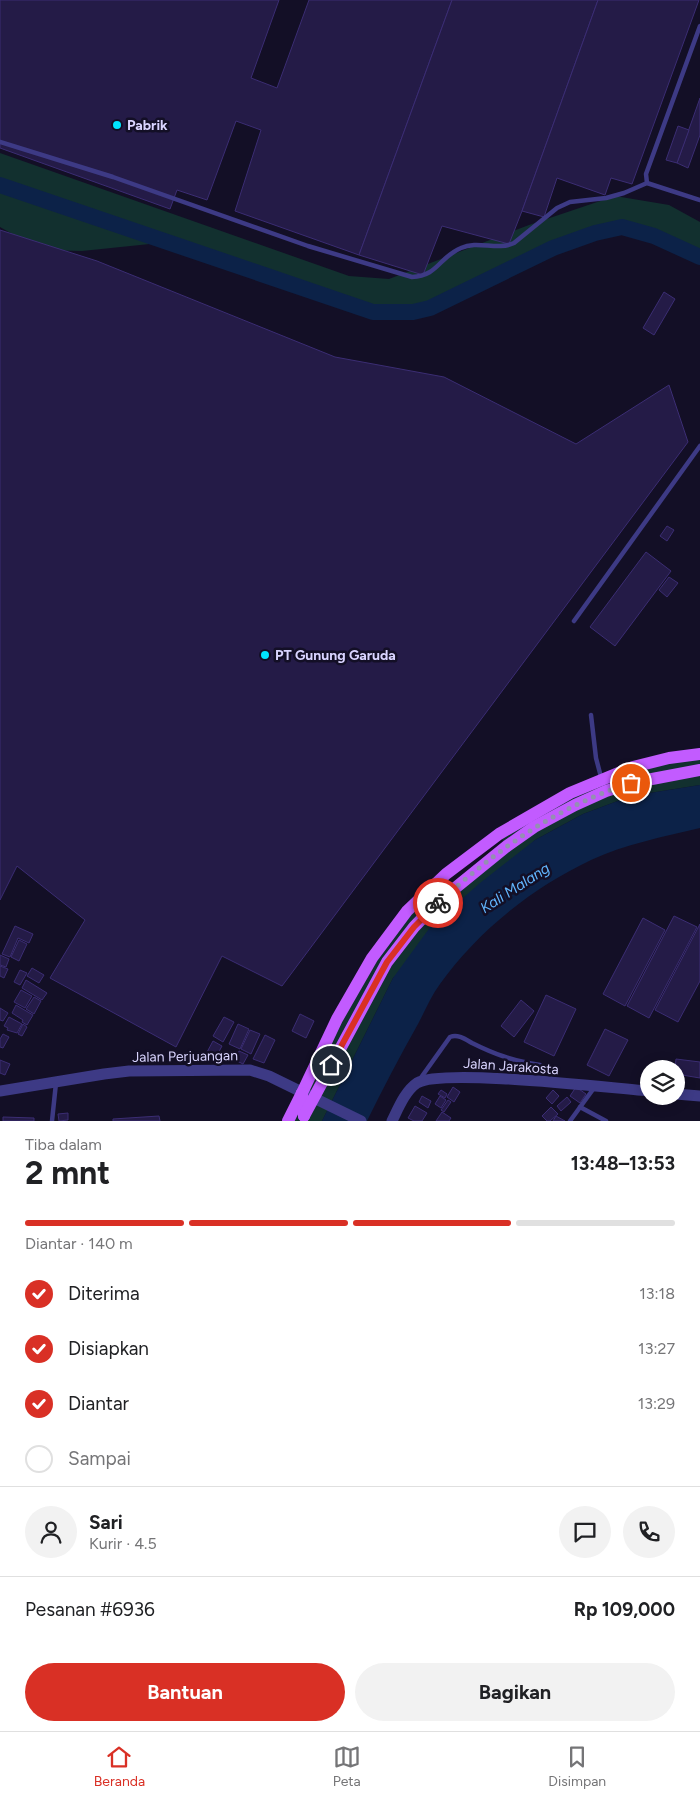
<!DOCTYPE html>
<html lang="id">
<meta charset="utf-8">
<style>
body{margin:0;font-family:Figtree,sans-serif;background:#f2f2f2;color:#202124;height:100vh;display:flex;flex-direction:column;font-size:19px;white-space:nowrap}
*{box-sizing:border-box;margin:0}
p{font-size:16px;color:#757577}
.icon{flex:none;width:28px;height:28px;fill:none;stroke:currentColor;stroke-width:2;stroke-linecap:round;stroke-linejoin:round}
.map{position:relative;height:1121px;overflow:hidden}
.panel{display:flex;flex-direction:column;background:#fff;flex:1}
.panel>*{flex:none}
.controls{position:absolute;left:640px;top:1060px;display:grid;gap:10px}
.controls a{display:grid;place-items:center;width:45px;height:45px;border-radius:50%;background:#fff;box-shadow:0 2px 12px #0003;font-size:25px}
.pin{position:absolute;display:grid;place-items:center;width:42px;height:42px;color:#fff;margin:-21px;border:2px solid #fff;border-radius:50%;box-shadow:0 1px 5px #0007}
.courier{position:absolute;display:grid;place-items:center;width:50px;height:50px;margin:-25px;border:4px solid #d93025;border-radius:50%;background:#fff;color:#222;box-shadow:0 1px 6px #0007}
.head em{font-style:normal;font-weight:700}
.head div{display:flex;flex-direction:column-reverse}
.head{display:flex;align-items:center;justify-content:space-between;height:85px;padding:0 25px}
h1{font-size:32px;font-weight:700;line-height:38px}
.bar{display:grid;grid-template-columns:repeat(4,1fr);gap:8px 5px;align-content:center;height:60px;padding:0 25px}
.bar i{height:6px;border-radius:4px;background:#e0e0e0}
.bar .current{background:#d93025}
.bar p{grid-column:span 4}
.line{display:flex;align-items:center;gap:12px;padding:0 25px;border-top:1px solid #e0e0e0}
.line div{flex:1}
.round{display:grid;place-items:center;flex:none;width:52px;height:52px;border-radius:26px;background:#f2f2f2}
ol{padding:0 25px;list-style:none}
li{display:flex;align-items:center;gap:15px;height:55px}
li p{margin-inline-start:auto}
li .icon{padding:5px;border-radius:50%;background:#d93025;color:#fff;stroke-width:4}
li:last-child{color:#757577}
li i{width:28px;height:28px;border:2px solid #e0e0e0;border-radius:50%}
.cta{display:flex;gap:10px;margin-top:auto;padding:10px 25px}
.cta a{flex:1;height:58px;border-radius:30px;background:#d93025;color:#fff;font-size:20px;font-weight:700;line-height:58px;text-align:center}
.cta a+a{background:#f2f2f2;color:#202124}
.tabs{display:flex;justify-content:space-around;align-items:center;height:70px;border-top:1px solid #e0e0e0;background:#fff;font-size:14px;color:#757577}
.tabs a{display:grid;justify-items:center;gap:2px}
.tabs .current{color:#d93025}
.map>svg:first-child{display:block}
</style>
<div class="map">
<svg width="700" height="1121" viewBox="0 0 700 1121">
<rect width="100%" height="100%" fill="#130f26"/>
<g fill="#12302f">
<path d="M0,153L349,276L389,279L529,225L615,196L669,205L700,222V257L654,236L622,227L595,233L555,248L430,308L413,312H373L169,242L82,251L41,250L0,227Z"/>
<path d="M700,754V785L631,796L583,814L535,840L393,978L322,1121H288L372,958L429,891L438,902L506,846L499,834L633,767Z"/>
</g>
<path fill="#0c2248" d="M700,785V828C663,837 625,844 591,860C532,888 478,931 440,984C431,996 425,1011 418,1024C400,1056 383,1088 367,1121H322L393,978L431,926L480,883L535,840L583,814L631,796Z"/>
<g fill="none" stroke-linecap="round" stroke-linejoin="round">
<path stroke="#0c2248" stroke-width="16" d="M0,185L373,312H413L430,308L553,248L595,233L622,227L654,236L700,257"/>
</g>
<g fill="#241b47" stroke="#3b2d73">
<path d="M0,0H279L251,78L277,88L309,0H452L359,255L235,211L261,130L236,121L207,200L177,190L170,209L0,148Z"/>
<path d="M452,0H598L522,211L509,244L442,226L423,275L359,255Z"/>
<path d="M598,0H699L632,184L611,178L605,195L557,178L544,217L522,211Z"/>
<path d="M700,98V135L688,168L677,163Z"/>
<path d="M678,126L689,130L677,163L666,160Z"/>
<path d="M0,230L97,261L335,357L444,377L576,444L669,385L688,442L282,986L222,956L176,1047L50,978L85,920L17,866L0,900Z"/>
<path d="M664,292L675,299L654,335L643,328Z"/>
<path d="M667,526L674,530L667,541L660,536Z"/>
<path d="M646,552L671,571L615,646L590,627Z"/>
<path d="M669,577L678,583L667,597L659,590Z"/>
<path d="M674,916L697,927L649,1018L627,1006Z"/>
<path d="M643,918L665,930L625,1006L603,994Z"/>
<path d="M700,924V981L678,1022L655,1010Z"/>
<path d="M15,926L33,934L29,943L18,938L10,957L2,954Z"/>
<path d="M19,940L27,944L19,961L11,957Z"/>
<path d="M0,955L9,959L6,967L0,965Z"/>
<path d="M0,966L8,969L4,978L0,976Z"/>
<path d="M32,968L44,975L39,983L27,976Z"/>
<path d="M20,970L27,973L20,985L14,982Z"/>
<path d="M26,980L47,993L42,1000L22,988Z"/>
<path d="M21,990L32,996L25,1008L14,1002Z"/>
<path d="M546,995L576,1009L554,1056L524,1042Z"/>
<path d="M34,997L41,1001L34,1014L26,1009Z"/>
<path d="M521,1000L534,1011L514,1037L501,1026Z"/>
<path d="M16,1005L33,1015L27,1025L22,1022L23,1020L12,1013Z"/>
<path d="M0,1008L8,1013L3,1021L0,1020Z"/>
<path d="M300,1014L314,1021L306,1038L292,1031Z"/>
<path d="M9,1017L22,1024L17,1033L7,1030L8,1028L4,1026Z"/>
<path d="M224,1017L234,1022L223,1042L213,1036Z"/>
<path d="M23,1024L27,1027L22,1036L18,1034Z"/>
<path d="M238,1024L249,1029L240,1049L229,1044Z"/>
<path d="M605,1029L628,1040L609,1076L587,1065Z"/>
<path d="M250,1030L260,1034L251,1054L241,1049Z"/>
<path d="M3,1034L9,1037L3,1048L0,1047V1039Z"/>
<path d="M265,1035L275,1040L264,1063L253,1059Z"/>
<path d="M213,1041L222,1046L215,1059L206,1054Z"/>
<path d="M239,1051L248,1055L243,1064L235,1060Z"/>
<path d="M676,1059L700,1062V1078L676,1074V1069H675Z"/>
<path d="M0,1060L10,1064L5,1075L0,1073Z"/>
<path d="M453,1087L460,1092L454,1102L447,1097Z"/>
<path d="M576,1087L586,1094L580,1103L570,1096Z"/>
<path d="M441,1090L447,1094L445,1098L438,1094Z"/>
<path d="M553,1090L559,1096L552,1104L546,1098Z"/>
<path d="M422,1096L431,1101L428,1108L419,1102Z"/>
<path d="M440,1096L446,1100L441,1108L435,1104Z"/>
<path d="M567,1097L571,1102L561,1111L557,1106Z"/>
<path d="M448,1100L451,1102L444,1112L441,1110Z"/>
<path d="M415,1106L427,1113L422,1121H414L408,1118Z"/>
<path d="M551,1107L558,1114L550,1121H547L542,1116Z"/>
<path d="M442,1112L451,1118L449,1121H436Z"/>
<path d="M68,1113V1120L59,1121L58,1114Z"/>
<path d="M159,1116L160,1121H113V1119Z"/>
<path d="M556,1116L565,1121H553Z"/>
<path d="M3,1117L34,1118V1121H3Z"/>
</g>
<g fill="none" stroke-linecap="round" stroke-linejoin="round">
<g stroke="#3d3a85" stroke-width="4.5">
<path d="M0,142L113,177L308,246L412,277C438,276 439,257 461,248C478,240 497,251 514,243L557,208L570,202L606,198L624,193L647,183L700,200"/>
<path d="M647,183L646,174L700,26"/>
<path d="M574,621L700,446"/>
<path d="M591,715L596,758L601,777"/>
<path d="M420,1079L450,1037C458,1034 465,1039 472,1043C496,1055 514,1061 540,1065"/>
<path d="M580,1107L606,1121"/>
<path d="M52,1121L56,1083"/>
<path d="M570,1121L594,1088"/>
</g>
<g stroke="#3d3a85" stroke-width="11">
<path d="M0,1091L104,1074L129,1071L250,1070L269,1076L361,1121"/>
<path d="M676,1094L700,1096"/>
<path d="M392,1121C398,1109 405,1091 417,1083C442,1068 610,1088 649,1091"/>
</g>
<g stroke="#c25bff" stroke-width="12">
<path d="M304,1116L302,1093L337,1019L372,958L407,911L446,874L499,834L570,793L633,767L669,758L700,754"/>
<path d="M304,1116L387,962L414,927L438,902L507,846L534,827L575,805L606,791L631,783L700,770"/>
<path d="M288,1121L302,1093"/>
</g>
</g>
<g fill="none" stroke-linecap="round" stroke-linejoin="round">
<path stroke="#948fb3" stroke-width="5" stroke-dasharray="0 9" d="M438,903C497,850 555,807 631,783"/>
<path stroke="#d93025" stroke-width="6" d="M331,1065L387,962L414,927L438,903"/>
</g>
<g fill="#00e5ff" stroke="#130f26" stroke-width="2">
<circle cx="117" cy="125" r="5"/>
<circle cx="265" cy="655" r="5"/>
</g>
<g text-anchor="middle" stroke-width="5" stroke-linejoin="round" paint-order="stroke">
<g font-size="14" font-weight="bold" fill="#d9d4ff" stroke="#130f26" text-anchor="start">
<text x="127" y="130">Pabrik</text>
<text x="275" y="660">PT Gunung Garuda</text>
</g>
<g font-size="14" fill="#d9d4ff" stroke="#130f26">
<text transform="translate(185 1056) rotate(-1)" y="5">Jalan Perjuangan</text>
<text transform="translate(511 1066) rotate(4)" y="5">Jalan Jarakosta</text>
</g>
<g font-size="15" font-style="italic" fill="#62b6ff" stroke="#130f26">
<text transform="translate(515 888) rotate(-33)" y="5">Kali Malang</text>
</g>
</g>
</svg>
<div class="controls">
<a><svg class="icon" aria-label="layers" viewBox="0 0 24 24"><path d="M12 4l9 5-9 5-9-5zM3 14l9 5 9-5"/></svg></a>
</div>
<div class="pin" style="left:631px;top:783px;background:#ea580c"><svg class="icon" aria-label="bag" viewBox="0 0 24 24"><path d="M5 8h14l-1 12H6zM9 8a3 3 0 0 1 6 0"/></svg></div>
<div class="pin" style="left:331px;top:1065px;background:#1f2937"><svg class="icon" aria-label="home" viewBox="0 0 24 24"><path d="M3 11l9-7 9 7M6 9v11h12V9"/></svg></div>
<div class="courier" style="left:438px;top:903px"><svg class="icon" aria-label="bike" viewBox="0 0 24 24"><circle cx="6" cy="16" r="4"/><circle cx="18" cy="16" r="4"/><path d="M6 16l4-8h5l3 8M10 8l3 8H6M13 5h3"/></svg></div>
</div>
<section class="panel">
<div class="head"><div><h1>2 mnt</h1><p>Tiba dalam</p></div><em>13:48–13:53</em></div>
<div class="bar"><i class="current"></i><i class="current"></i><i class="current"></i><i></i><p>Diantar · 140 m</p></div>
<ol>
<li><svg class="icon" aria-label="check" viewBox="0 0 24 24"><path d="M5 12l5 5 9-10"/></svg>Diterima<p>13:18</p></li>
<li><svg class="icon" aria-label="check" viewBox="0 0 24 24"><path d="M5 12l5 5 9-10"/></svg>Disiapkan<p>13:27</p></li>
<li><svg class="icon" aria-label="check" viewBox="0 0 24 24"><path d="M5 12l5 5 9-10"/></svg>Diantar<p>13:29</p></li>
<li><i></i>Sampai</li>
</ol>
<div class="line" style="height:90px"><a class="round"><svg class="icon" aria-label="person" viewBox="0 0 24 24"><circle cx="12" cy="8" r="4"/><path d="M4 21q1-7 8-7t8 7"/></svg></a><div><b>Sari</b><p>Kurir · 4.5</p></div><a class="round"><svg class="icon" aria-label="chat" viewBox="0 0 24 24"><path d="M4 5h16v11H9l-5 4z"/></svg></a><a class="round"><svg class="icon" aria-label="phone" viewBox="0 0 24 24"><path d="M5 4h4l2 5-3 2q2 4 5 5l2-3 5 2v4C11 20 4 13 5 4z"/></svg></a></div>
<div class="line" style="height:65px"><div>Pesanan #6936</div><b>Rp 109,000</b></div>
<div class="cta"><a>Bantuan</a><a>Bagikan</a></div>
</section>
<nav class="tabs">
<a class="current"><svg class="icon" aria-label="home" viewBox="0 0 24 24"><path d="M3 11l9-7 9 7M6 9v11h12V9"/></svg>Beranda</a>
<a><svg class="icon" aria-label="map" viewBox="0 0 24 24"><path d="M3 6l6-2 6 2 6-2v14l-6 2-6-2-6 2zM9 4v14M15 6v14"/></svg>Peta</a>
<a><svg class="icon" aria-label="saved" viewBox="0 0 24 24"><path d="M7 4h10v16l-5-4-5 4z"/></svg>Disimpan</a>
</nav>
